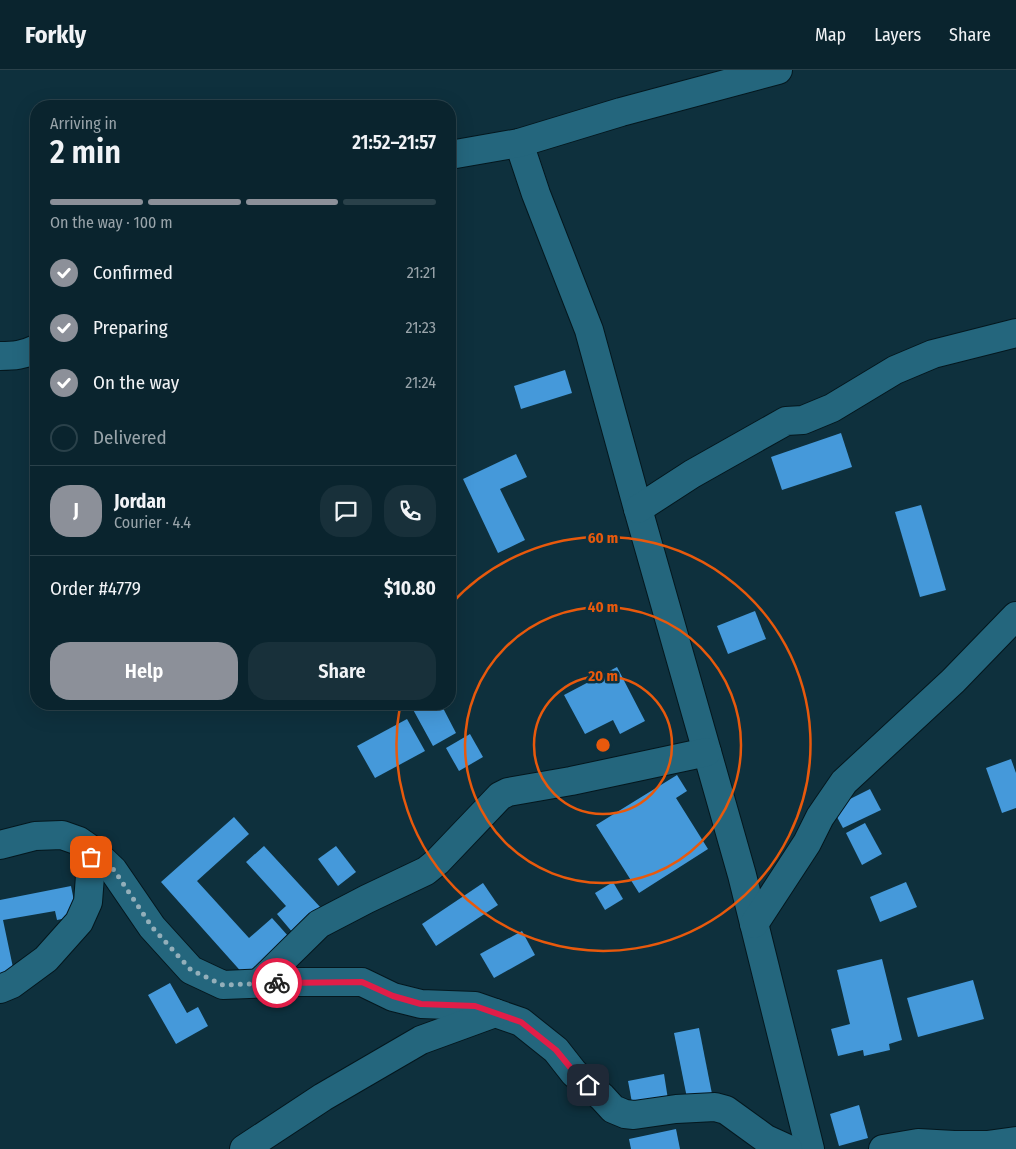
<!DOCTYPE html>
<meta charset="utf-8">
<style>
body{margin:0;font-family:"Fira Sans Condensed",sans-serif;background:#18303a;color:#f1f3f6;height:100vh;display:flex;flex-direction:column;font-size:19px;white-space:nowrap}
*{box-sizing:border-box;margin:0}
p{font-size:16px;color:#99a4aa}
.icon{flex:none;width:28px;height:28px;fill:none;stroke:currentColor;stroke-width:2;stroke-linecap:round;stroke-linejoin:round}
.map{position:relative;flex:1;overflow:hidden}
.side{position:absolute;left:30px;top:30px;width:426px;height:610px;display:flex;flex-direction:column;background:#0a242e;border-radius:20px;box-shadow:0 5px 20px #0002,0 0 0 1px #2a414a}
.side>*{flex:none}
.pin{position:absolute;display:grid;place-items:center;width:42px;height:42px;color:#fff;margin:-21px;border-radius:10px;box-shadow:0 2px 8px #0006}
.courier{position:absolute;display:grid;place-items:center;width:50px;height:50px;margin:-25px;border:4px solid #e11d48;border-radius:50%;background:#fff;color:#222;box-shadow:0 1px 6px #0007}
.overview em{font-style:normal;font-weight:600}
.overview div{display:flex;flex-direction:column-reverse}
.overview{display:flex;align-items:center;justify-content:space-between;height:85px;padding:0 20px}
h1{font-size:32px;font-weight:600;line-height:38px}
.bar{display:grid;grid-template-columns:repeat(4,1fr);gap:8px 5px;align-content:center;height:60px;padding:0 20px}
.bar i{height:6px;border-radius:4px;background:#2a414a}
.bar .selected{background:#8c9099}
.bar p{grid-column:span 4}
.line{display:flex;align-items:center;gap:12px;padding:0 20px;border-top:1px solid #2a414a}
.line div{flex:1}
.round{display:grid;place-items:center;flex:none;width:52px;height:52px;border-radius:20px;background:#18303a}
ol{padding:0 20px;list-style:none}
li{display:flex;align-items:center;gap:15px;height:55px}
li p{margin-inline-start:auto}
li .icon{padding:5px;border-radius:50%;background:#8c9099;color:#fff;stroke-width:4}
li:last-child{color:#99a4aa}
li i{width:28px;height:28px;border:2px solid #2a414a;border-radius:50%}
.primary-button{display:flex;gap:10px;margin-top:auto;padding:10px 20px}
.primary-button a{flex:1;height:58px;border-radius:20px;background:#8c9099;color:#fff;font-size:20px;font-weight:600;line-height:58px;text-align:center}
.primary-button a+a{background:#18303a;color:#f1f3f6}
header{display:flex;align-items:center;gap:30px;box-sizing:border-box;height:70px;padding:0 25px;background:#0a242e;border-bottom:1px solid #2a414a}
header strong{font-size:24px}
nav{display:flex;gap:28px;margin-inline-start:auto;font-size:18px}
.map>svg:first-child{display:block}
</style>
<header>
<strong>Forkly</strong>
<nav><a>Map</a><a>Layers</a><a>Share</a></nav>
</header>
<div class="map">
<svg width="1016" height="1079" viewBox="0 0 1016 1079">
<rect width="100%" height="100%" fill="#0e303d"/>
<g fill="#4599da">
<path d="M565,300L572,323L521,339L514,316Z"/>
<path d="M841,363L852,397L782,420L771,387Z"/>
<path d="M516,384L527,407L500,419L525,470L498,483L463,409Z"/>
<path d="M921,435L946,520L920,527L895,442Z"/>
<path d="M755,541L766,569L728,584L717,556Z"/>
<path d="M617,597L645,651L620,664L613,650L585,664L564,625Z"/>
<path d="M410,634H449L450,635L443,638L456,663L433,676Z"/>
<path d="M407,649L425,681L375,708L357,676Z"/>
<path d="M470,664L483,687L459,701L446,678Z"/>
<path d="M1011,689L1016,703V738L1002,743L986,698Z"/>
<path d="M677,705L687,721L676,728L708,779L639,823L596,755Z"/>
<path d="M870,719L881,740L843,758L832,738Z"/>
<path d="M234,747L249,764L197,811L249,868L272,848L289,867L245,906L161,812Z"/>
<path d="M865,753L882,784L862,795L846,763Z"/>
<path d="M264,776L321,838L293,863L277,844L286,836L246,792Z"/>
<path d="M336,776L356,802L338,816L318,789Z"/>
<path d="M613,812L623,829L605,840L595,823Z"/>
<path d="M906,812L917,837L880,852L870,827Z"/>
<path d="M483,813L498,835L436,876L422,854Z"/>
<path d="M71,816L77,846L57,850L55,841L3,850L15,907L0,910V830Z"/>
<path d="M522,861L535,885L494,908L480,884Z"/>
<path d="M882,889L902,970L889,974L890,980L864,986L863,980L838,986L831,959L850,954L837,900Z"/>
<path d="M973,910L984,949L918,967L907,928Z"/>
<path d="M170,913L187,943L198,937L208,956L176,974L148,925Z"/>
<path d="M699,958L713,1029L688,1033L674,963Z"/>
<path d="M664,1004L669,1036L633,1038L628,1011Z"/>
<path d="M859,1035L868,1068L839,1076L830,1044Z"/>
<path d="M676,1059L680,1079H631L629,1069Z"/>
</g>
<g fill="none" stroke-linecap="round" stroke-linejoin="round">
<g stroke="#04171e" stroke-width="30">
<g id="minor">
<path d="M519,73L536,124L589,260L638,439L742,805L810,1079"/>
<path d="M450,85L519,73L621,42L778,0"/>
<path d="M0,286C14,286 24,285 36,279"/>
<path d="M638,439L692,404L786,351L803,350L832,338L895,300L933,284L1016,263"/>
<path d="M0,775L35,766L62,765L79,771L92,780L113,800L152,857L191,900L223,915L295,912H362L393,927L421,934L475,936L521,952L556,980L574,1003L602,1027L613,1039L625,1044L634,1045L676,1039L715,1037L726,1040L766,1069L788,1079"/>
<path d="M754,854L807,773L820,747L844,712L953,611L1016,546"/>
<path d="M259,913L319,854L367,829L426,801L437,792L500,726L508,722L571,711L707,682"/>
<path d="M0,919L12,914L46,889L79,852L88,832L92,780"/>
<path d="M244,1079L323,1027L421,970L495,943"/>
<path d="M883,1079L918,1073L954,1075H987L1016,1071"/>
</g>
</g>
<use href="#minor" stroke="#24667d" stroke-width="28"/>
</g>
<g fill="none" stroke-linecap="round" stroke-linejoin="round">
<path stroke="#93afba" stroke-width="5" stroke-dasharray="0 9" d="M91,787L92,780L114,800L152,857L191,900L223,915L277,913"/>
<path stroke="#e11d48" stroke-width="6" d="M277,913L362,912L393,926L421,934L475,936L521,952L556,980L574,1002L588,1015"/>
</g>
<g fill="none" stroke="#e8590c" stroke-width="2.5">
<circle cx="603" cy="675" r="69"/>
<circle cx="603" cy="675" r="138"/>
<path d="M450 535A207 207 0 1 1 400 636"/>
</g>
<circle cx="603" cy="675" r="8" fill="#e8590c" stroke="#0e303d" stroke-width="2.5"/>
<g font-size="15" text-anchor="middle" font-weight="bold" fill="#e8590c" stroke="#0e303d" stroke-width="5" stroke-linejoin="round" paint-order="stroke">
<text x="603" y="473">60 m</text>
<text x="603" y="542">40 m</text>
<text x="603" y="611">20 m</text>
</g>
</svg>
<div class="pin" style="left:91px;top:787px;background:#ea580c"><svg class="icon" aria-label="bag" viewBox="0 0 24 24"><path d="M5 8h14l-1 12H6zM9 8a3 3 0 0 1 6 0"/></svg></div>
<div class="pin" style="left:588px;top:1015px;background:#1f2937"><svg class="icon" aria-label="home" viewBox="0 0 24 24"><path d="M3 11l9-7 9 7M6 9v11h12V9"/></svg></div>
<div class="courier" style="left:277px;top:913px"><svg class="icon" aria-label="bike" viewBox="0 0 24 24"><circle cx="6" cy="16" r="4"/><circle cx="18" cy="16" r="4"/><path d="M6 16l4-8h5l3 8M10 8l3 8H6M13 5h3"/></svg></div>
<section class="side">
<div class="overview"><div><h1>2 min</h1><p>Arriving in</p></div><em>21:52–21:57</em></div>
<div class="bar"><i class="selected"></i><i class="selected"></i><i class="selected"></i><i></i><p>On the way · 100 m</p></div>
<ol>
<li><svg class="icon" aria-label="check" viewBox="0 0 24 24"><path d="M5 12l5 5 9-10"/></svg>Confirmed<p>21:21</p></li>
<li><svg class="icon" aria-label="check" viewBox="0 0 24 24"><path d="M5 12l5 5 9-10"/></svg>Preparing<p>21:23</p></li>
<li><svg class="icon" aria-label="check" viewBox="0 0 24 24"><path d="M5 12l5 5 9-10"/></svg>On the way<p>21:24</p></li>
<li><i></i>Delivered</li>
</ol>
<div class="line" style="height:90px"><b class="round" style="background:#8c9099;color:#fff">J</b><div><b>Jordan</b><p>Courier · 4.4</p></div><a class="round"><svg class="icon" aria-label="chat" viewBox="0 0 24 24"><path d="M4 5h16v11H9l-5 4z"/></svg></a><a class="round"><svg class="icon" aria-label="phone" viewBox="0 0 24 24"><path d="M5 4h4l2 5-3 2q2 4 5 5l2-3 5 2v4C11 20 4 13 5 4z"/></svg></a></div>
<div class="line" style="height:65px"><div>Order #4779</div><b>$10.80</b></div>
<div class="primary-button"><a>Help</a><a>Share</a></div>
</section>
</div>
